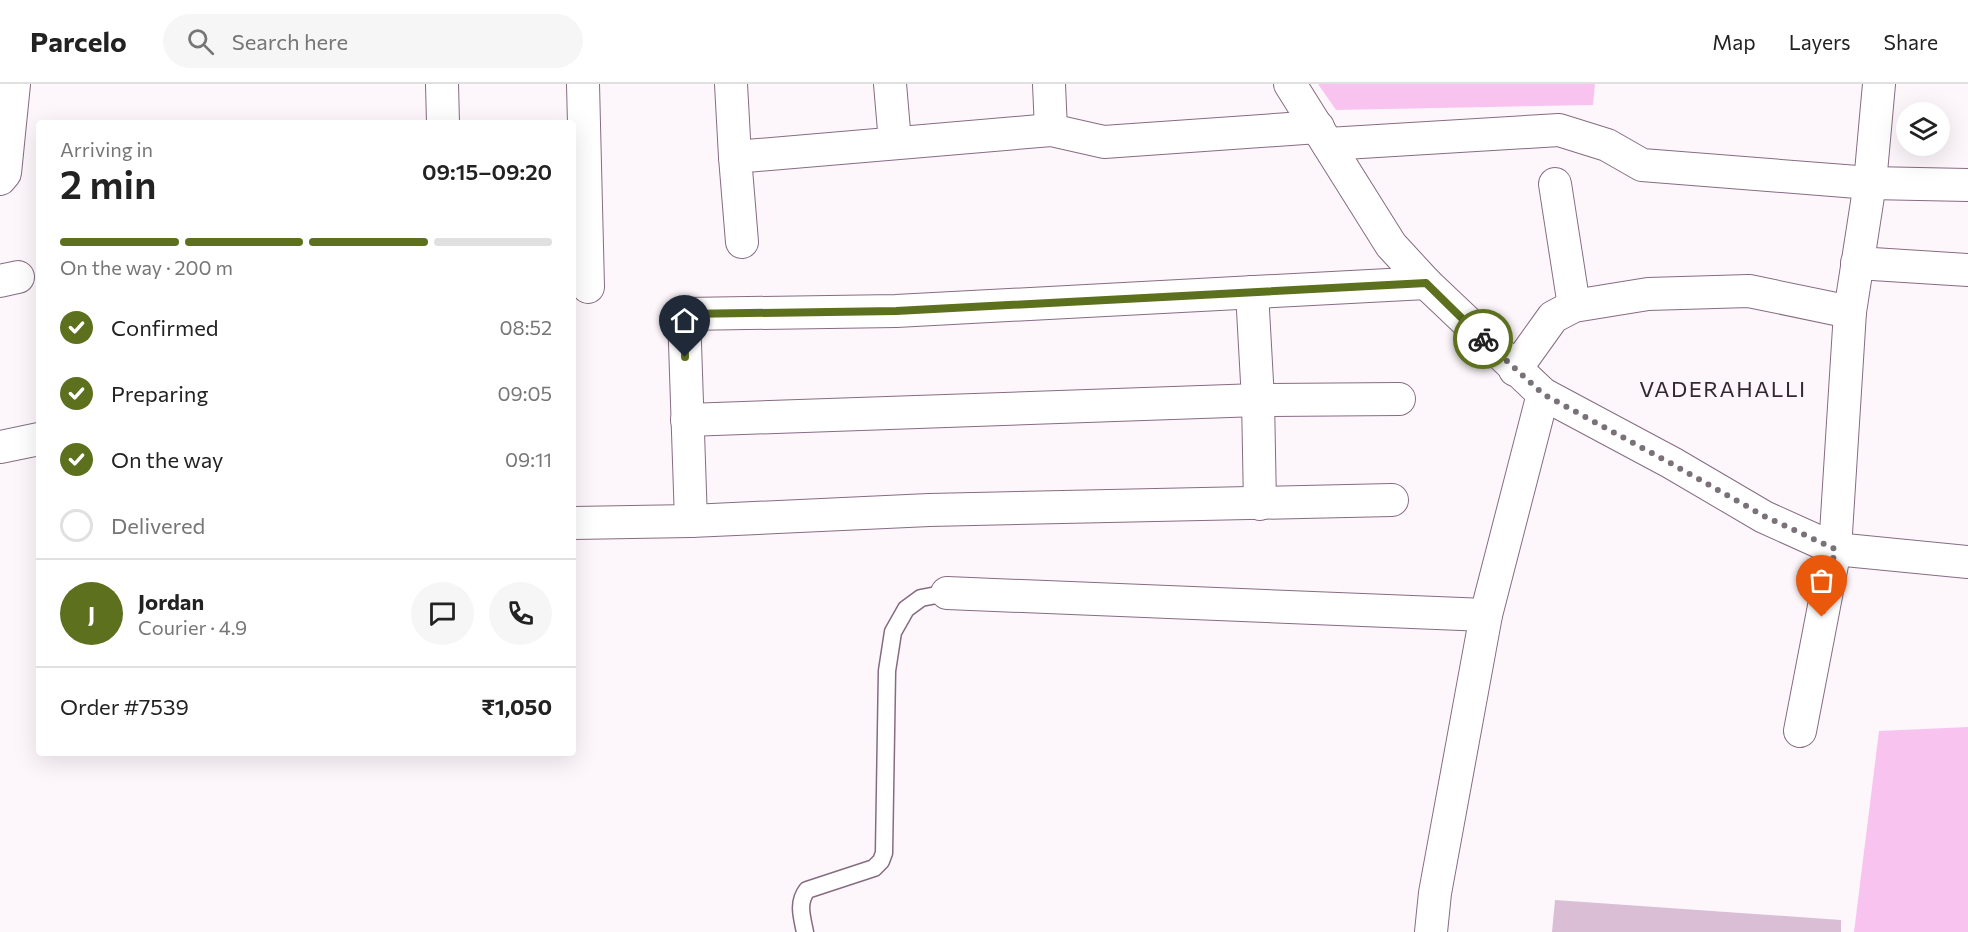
<!DOCTYPE html>
<meta charset="utf-8">
<style>
body{margin:0;font-family:Commissioner,sans-serif;background:#f6f6f6;color:#222;height:100vh;display:flex;flex-direction:column;font-size:22px;white-space:nowrap}
*{box-sizing:border-box;margin:0}
p{font-size:20px;color:#767676}
.icon{flex:none;width:33px;height:33px;fill:none;stroke:currentColor;stroke-width:2;stroke-linecap:round;stroke-linejoin:round}
.map{position:relative;flex:1;overflow:hidden}
.drawer{position:absolute;left:36px;top:36px;width:540px;height:636px;display:flex;flex-direction:column;background:#fff;border-radius:6px;box-shadow:0 6px 24px #0002}
.drawer>*{flex:none}
.tools{position:absolute;left:1896px;top:18px;display:grid;gap:12px}
.tools a{display:grid;place-items:center;width:54px;height:54px;border-radius:50%;background:#fff;box-shadow:0 6px 24px #0002;font-size:30px}
.pin{position:absolute;display:grid;place-items:center;width:51px;height:51px;color:#fff;margin:-62px -26px;border-radius:50% 50% 50% 0;rotate:-45deg;box-shadow:0 0 6px #0007}
.pin .icon{rotate:45deg}
.courier{position:absolute;display:grid;place-items:center;width:60px;height:60px;margin:-30px;border:4px solid #5c701e;border-radius:50%;background:#fff;color:#222;box-shadow:0 2px 8px #0007}
.headline em{font-style:normal;font-weight:600}
.headline div{display:flex;flex-direction:column-reverse}
.headline{display:flex;align-items:center;justify-content:space-between;height:102px;padding:0 24px}
h1{font-size:39px;font-weight:600;line-height:45px}
.bar{display:grid;grid-template-columns:repeat(4,1fr);gap:9px 6px;align-content:center;height:72px;padding:0 24px}
.bar i{height:8px;border-radius:4px;background:#e0e0e0}
.bar .active{background:#5c701e}
.bar p{grid-column:span 4}
.line{display:flex;align-items:center;gap:15px;padding:0 24px;border-top:2px solid #e0e0e0}
.line div{flex:1}
.round{display:grid;place-items:center;flex:none;width:63px;height:63px;border-radius:32px;background:#f6f6f6}
ol{padding:0 24px;list-style:none}
li{display:flex;align-items:center;gap:18px;height:66px}
li p{margin-inline-start:auto}
li .icon{padding:6px;border-radius:50%;background:#5c701e;color:#fff;stroke-width:4}
li:last-child{color:#767676}
li i{width:33px;height:33px;border:3px solid #e0e0e0;border-radius:50%}
header{display:flex;align-items:center;gap:36px;box-sizing:border-box;height:84px;padding:0 30px;background:#fff;border-bottom:2px solid #e0e0e0}
header strong{font-size:28px}
nav{display:flex;gap:33px;margin-inline-start:auto;font-size:21px}
.search{width:420px;height:54px;background:#f6f6f6;display:flex;align-items:center;gap:15px;box-sizing:border-box;padding:0 21px;border-radius:33px;color:#767676;font-size:22px}
.map>svg:first-child{display:block}
</style>
<header>
<strong>Parcelo</strong>
<div class="search"><svg class="icon" aria-label="search" viewBox="0 0 24 24"><circle cx="10" cy="10" r="6"/><path d="M15 15l6 6"/></svg>Search here</div>
<nav><a>Map</a><a>Layers</a><a>Share</a></nav>
</header>
<div class="map">
<svg width="1968" height="848" viewBox="0 0 1968 848">
<rect width="100%" height="100%" fill="#fdf7fc"/>
<g fill="#f8c4ef">
<path d="M1318,0H1595L1593,21L1336,26Z"/>
<path d="M1968,643V848H1854L1879,647Z"/>
</g>
<path fill="#dabed5" d="M1555,816L1841,836V848H1552Z"/>
<g fill="none" stroke-linecap="round" stroke-linejoin="round">
<g stroke="#866c81" stroke-width="19">
<path id="lane" d="M805,848C802,833 797,819 807,806L874,784L881,777L884,769L887,587L893,548L906,525L921,514L947,509"/>
</g>
<g stroke="#866c81" stroke-width="34">
<g id="street">
<path d="M442,0L443,39"/>
<path d="M583,0L588,203"/>
<path d="M731,0L735,73"/>
<path d="M890,0L895,58"/>
<path d="M1049,0L1051,46"/>
<path d="M1290,0L1391,161L1426,199L1543,310L1672,379L1764,433L1835,465L1968,478"/>
<path d="M1328,60L1559,46L1607,61L1642,81L1870,99L1968,101"/>
<path d="M0,95L5,89L14,0"/>
<path d="M1555,100L1574,222"/>
<path d="M742,158L735,73L1051,46L1104,58L1318,43"/>
<path d="M1857,179L1968,186"/>
<path d="M0,197L18,193"/>
<path d="M1252,208L1258,316L1260,420"/>
<path d="M1515,286L1553,233L1574,222L1648,210L1749,207L1850,228"/>
<path d="M687,336L1258,316L1399,315"/>
<path d="M0,363L39,355"/>
<path d="M691,437L684,230L896,227L1426,199"/>
<path d="M573,439L691,437L929,426L1392,416"/>
<path d="M947,509L1486,531"/>
<path d="M1800,647L1835,465L1850,228L1870,99L1879,0"/>
<path d="M1431,848L1435,809L1486,531L1543,310"/>
</g>
</g>
<use href="#lane" stroke="#fff" stroke-width="16"/>
<use href="#street" stroke="#fff" stroke-width="32"/>
</g>
<g fill="none" stroke-linecap="round" stroke-linejoin="round">
<path stroke="#7a7179" stroke-width="6" stroke-dasharray="0 10.8" d="M1483,255L1543,310L1672,380L1764,432L1835,465L1822,533"/>
<path stroke="#5c701e" stroke-width="8" d="M685,273L684,230L896,227L1426,199L1483,255"/>
</g>
<g text-anchor="middle" stroke-width="4.5" stroke-linejoin="round" paint-order="stroke">
<g font-size="22" letter-spacing="1.5" fill="#342932" stroke="#fdf7fc">
<text x="1723" y="313">VADERAHALLI</text>
</g>
</g>
</svg>
<div class="tools">
<a><svg class="icon" aria-label="layers" viewBox="0 0 24 24"><path d="M12 4l9 5-9 5-9-5zM3 14l9 5 9-5"/></svg></a>
</div>
<div class="pin" style="left:1822px;top:533px;background:#ea580c"><svg class="icon" aria-label="bag" viewBox="0 0 24 24"><path d="M5 8h14l-1 12H6zM9 8a3 3 0 0 1 6 0"/></svg></div>
<div class="pin" style="left:685px;top:273px;background:#1f2937"><svg class="icon" aria-label="home" viewBox="0 0 24 24"><path d="M3 11l9-7 9 7M6 9v11h12V9"/></svg></div>
<div class="courier" style="left:1483px;top:255px"><svg class="icon" aria-label="bike" viewBox="0 0 24 24"><circle cx="6" cy="16" r="4"/><circle cx="18" cy="16" r="4"/><path d="M6 16l4-8h5l3 8M10 8l3 8H6M13 5h3"/></svg></div>
<section class="drawer">
<div class="headline"><div><h1>2 min</h1><p>Arriving in</p></div><em>09:15–09:20</em></div>
<div class="bar"><i class="active"></i><i class="active"></i><i class="active"></i><i></i><p>On the way · 200 m</p></div>
<ol>
<li><svg class="icon" aria-label="check" viewBox="0 0 24 24"><path d="M5 12l5 5 9-10"/></svg>Confirmed<p>08:52</p></li>
<li><svg class="icon" aria-label="check" viewBox="0 0 24 24"><path d="M5 12l5 5 9-10"/></svg>Preparing<p>09:05</p></li>
<li><svg class="icon" aria-label="check" viewBox="0 0 24 24"><path d="M5 12l5 5 9-10"/></svg>On the way<p>09:11</p></li>
<li><i></i>Delivered</li>
</ol>
<div class="line" style="height:108px"><b class="round" style="background:#5c701e;color:#fff">J</b><div><b>Jordan</b><p>Courier · 4.9</p></div><a class="round"><svg class="icon" aria-label="chat" viewBox="0 0 24 24"><path d="M4 5h16v11H9l-5 4z"/></svg></a><a class="round"><svg class="icon" aria-label="phone" viewBox="0 0 24 24"><path d="M5 4h4l2 5-3 2q2 4 5 5l2-3 5 2v4C11 20 4 13 5 4z"/></svg></a></div>
<div class="line" style="height:78px"><div>Order #7539</div><b>₹1,050</b></div>
</section>
</div>
